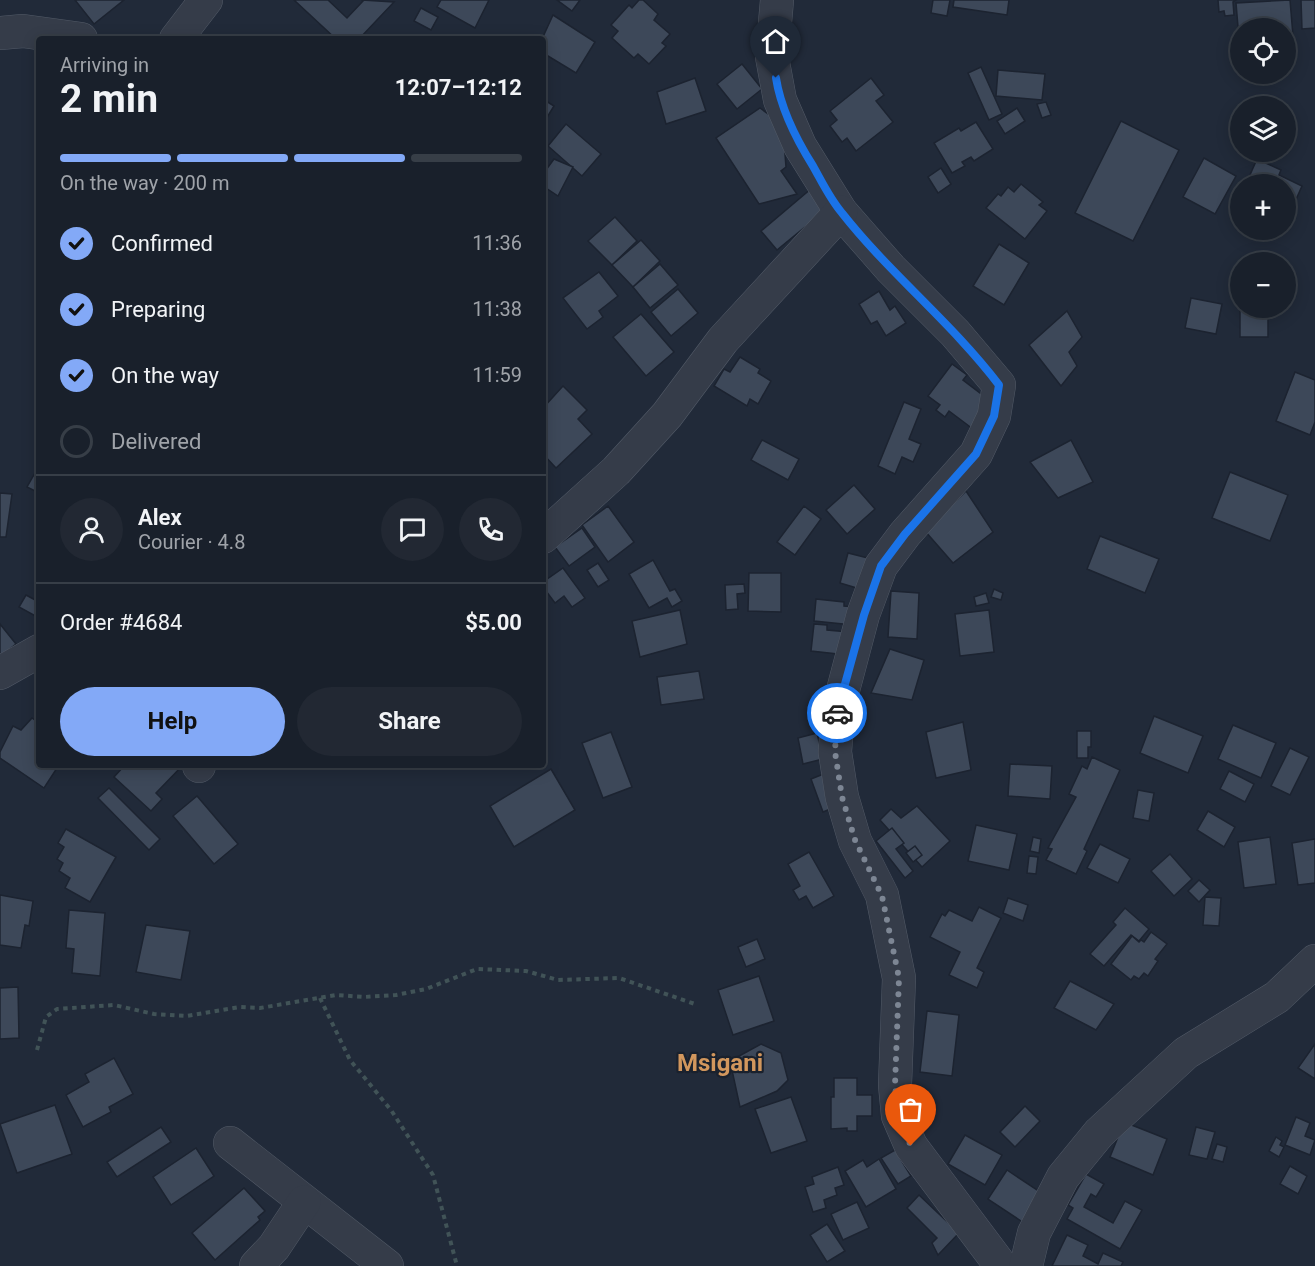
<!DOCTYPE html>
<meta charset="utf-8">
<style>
body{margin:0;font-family:Roboto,sans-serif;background:#222833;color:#f1f3f6;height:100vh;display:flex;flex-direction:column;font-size:22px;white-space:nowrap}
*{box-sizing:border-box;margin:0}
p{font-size:20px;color:#9fa3a9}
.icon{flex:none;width:33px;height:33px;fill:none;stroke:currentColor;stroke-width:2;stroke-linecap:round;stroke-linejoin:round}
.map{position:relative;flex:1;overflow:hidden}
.drawer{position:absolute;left:36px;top:36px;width:510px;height:732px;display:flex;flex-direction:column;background:#19202b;border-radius:6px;box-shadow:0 3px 15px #0003,0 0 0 2px #373e47}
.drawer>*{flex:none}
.buttons{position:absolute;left:1230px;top:18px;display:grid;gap:12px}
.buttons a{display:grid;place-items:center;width:66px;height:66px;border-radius:50%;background:#19202b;box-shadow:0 3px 15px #0003,0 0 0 2px #373e47;font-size:30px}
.pin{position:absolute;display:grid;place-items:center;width:51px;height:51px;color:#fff;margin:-62px -26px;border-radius:50% 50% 50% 0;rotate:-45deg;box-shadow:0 0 6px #0007}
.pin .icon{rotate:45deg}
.courier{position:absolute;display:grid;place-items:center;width:60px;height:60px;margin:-30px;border:4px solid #1a73e8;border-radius:50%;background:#fff;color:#222;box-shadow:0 2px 8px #0007}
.headline em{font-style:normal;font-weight:700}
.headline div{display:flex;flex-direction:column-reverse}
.headline{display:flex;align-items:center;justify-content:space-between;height:102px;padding:0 24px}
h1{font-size:39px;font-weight:700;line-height:45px}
.bar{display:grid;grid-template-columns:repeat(4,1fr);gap:9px 6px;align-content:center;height:72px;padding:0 24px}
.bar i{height:8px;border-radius:4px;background:#373e47}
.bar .on{background:#83a9f7}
.bar p{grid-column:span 4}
.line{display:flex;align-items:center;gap:15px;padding:0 24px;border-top:2px solid #373e47}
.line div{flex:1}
.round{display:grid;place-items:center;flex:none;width:63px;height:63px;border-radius:32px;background:#222833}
ol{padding:0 24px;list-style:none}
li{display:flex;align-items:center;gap:18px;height:66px}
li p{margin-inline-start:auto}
li .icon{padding:6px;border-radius:50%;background:#83a9f7;color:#111;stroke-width:4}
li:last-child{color:#9fa3a9}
li i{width:33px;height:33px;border:3px solid #373e47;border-radius:50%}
.primary-button{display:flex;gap:12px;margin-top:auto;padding:12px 24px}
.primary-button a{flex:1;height:69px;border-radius:36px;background:#83a9f7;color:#111;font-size:24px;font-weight:700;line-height:69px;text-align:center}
.primary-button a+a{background:#222833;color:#f1f3f6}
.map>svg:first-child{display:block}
</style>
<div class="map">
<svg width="1315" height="1266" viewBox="0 0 1315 1266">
<rect width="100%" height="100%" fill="#212a39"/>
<g fill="#3d4859" stroke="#1c2330" stroke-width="1.5">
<path d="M75,0H124L94,24Z"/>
<path d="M294,0H328L347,18L363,1L362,0L394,2L359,39H336Z"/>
<path d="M441,0H489L475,28L437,7Z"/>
<path d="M557,0H580L572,11Z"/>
<path d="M639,0H643L658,14L654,20L670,34L662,43L666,46L649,64L638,54L634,58L612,38L618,31L611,25L629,5L632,8Z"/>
<path d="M933,0H950L947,16L931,13Z"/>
<path d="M954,0H1009L1007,15L953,7Z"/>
<path d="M1218,0H1236L1233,2L1234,15L1225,16L1224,11L1219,12Z"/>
<path d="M1290,0L1293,36L1286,37V28H1240V51L1236,3Z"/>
<path d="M1301,0H1315V28L1302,29Z"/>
<path d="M421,8L438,17L431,30L414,21Z"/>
<path d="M553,15L595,42L576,73L543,53L542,39Z"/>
<path d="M742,64L762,89L737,109L717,84Z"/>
<path d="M981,67L1002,114L989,120L968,73Z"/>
<path d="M998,70L1045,74L1042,100L996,96Z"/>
<path d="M695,78L706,111L666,124L657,92Z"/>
<path d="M871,78L884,95L876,101L893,122L856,151L847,138L842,142L830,126L837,120L830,111Z"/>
<path d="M543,99L554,106L543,124Z"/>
<path d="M1046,102L1051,115L1042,118L1037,104Z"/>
<path d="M760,108L775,119L783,129L786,167L781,171L797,194L759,204L716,138Z"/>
<path d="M1017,108L1025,121L1005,134L997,121Z"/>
<path d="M1121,121L1179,150L1133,241L1075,213Z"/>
<path d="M976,122L993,149L974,161L971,157L962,162L965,166L952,173L934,143L959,128L961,131Z"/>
<path d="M566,124L601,154L582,176L548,146Z"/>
<path d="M1204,158L1236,176L1215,214L1183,197Z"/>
<path d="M554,159L573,167L558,196L543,186V174Z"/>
<path d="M1257,159L1281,170L1279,175L1302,186L1289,215L1286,213V184H1246Z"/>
<path d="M941,168L951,184L938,193L928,177Z"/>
<path d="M1021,184L1043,202L1039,205L1047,211L1025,239L986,208L998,194L1001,196L1008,187L1014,192Z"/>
<path d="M812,188L828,208L777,250L761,231Z"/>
<path d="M615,217L637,241L612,265L588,241Z"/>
<path d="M641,240L660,261L633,287L612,265Z"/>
<path d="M999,244L1029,263L1004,305L973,286Z"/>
<path d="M660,264L678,285L650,308L633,287Z"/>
<path d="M599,272L618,296L599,311L603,317L587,329L563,298Z"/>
<path d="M678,289L698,313L671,336L651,312Z"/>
<path d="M879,291L890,310L895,306L906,323L886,336L877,321L871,324L859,304Z"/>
<path d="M1191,298L1222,304L1216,334L1185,328Z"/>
<path d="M1240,306L1268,308V337H1240Z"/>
<path d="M1067,311L1082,337L1069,352L1077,366L1061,386L1029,345Z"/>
<path d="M641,314L674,352L646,376L613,337Z"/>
<path d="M740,357L760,369L758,373L771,381L758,404L750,399L747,406L714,386L724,369L730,372Z"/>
<path d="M952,364L967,375L963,380L993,403L973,429L949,411L945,417L936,410L940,405L928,396Z"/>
<path d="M1295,372L1315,380V422L1310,435L1276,421Z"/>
<path d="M563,386L587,410L578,419L592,434L556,468L543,454V408Z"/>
<path d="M904,402L921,409L909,439L921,444L913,462L902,457L895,474L878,466Z"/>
<path d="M762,440L799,459L788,480L751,460Z"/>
<path d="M1071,440L1093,482L1058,498L1030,462Z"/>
<path d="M39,466V493L27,487Z"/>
<path d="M1230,472L1288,495L1270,541L1212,518Z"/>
<path d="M854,485L875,509L847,534L826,510Z"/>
<path d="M966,491L993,532L953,563L925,531Z"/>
<path d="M0,493L12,494L6,537H0Z"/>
<path d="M608,506L634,542L608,562L582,525Z"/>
<path d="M804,506L821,519L795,555L777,542Z"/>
<path d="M582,528L595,547L569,566L555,547Z"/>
<path d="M1100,536L1159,559L1145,593L1087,569Z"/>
<path d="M848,553L868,558L860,589L840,583Z"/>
<path d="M653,560L670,591L675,589L682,601L672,607L667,598L649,608L629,574Z"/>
<path d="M598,563L609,580L598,587L587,570Z"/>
<path d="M563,568L585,598L572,607L564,596L555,603L543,587V582Z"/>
<path d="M749,573H781V612L748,611Z"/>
<path d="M744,584L745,593L737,594L738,609L726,610L725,585Z"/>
<path d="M994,589L1003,593L1001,600L991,597Z"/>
<path d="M891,591L919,593L917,639L888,637Z"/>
<path d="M986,593L989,603L976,606L974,597Z"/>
<path d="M26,595L39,602V618L19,607Z"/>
<path d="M816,599L844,602V606L855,607L853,625L814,621Z"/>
<path d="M680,610L687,644L640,657L632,621Z"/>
<path d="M989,610L994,652L960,656L955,614Z"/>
<path d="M0,624L16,644L0,657Z"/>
<path d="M814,624L827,625V630L849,632L847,655L811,651Z"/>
<path d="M890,649L924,660L912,700L871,693Z"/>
<path d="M699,671L704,699L661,705L657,677Z"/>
<path d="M1154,716L1203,736L1188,773L1140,753Z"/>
<path d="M32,718L39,723V765H59L44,788L0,758V752L13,726L21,730Z"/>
<path d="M963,722L971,770L936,778L926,732Z"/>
<path d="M1233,725L1276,743L1261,778L1218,759Z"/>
<path d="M1077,731H1091V747H1088V758H1077Z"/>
<path d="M611,732L632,787L603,798L582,743Z"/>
<path d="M817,733L823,759L803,764L798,738Z"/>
<path d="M1290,748L1309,757L1290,795L1271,786Z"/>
<path d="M1092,757L1120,770L1084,849L1087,851L1076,874L1046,860L1052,849L1048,848L1076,797L1069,794L1082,766L1087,769Z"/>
<path d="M1010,764L1052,766L1050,799L1008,796Z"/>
<path d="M125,765H183L156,793L162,799L151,811L114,777Z"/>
<path d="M551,769L575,810L514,847L490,806Z"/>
<path d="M831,771L843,804L823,812L811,779Z"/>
<path d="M1229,771L1254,784L1245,802L1220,789Z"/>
<path d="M109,788L160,839L149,850L98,798Z"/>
<path d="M1138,790L1154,793L1149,821L1133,818Z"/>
<path d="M197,796L238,844L214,864L173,816Z"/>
<path d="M917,806L950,841L922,867L880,820L891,809L901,818Z"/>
<path d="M1208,811L1235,827L1224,847L1197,830Z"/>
<path d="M976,825L1017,834L1009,870L968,861Z"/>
<path d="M892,828L904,843L896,849L913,871L905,878L876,841Z"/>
<path d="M66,829L116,857L90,902L65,888L70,878L59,871L63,863L57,859L64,847L58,843Z"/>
<path d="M1033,837L1041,839L1039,853L1030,851Z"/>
<path d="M1270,837L1276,884L1244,888L1238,842Z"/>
<path d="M1315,839V883L1298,885L1292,843Z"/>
<path d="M1100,844L1130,859L1118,883L1087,868Z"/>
<path d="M915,846L922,855L913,862L906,853Z"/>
<path d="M809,852L834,896L813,908L806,896L799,900L793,890L800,886L788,864Z"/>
<path d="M1170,854L1192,879L1174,896L1151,871Z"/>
<path d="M1029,856L1038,857L1036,874L1027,873Z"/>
<path d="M1199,880L1210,890L1199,902L1188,891Z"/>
<path d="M0,895L33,901L29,926L25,925L21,948L0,945Z"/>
<path d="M1205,897L1221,898L1219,926L1203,925Z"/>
<path d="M1008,898L1028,905L1023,921L1003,913Z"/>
<path d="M979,907L1001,918L977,968L984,972L977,988L949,975L960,952L930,937L942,914L945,916L949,910L972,921Z"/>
<path d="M1125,908L1149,929L1139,941L1131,935L1104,966L1090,954L1116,925L1113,922Z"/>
<path d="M69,910L105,913L100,976L72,973L74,949L66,948Z"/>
<path d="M146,925L190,931L181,980L136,972Z"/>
<path d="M1151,932L1167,944L1155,959L1158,961L1148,976L1144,973L1139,979L1134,976L1131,980L1111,964L1132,936L1139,942L1141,940L1144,942Z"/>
<path d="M757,939L765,959L746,967L738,947Z"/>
<path d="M759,976L774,1021L733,1035L718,990Z"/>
<path d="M1070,981L1114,1004L1096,1030L1054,1008Z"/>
<path d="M18,987L19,1038L0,1039V988Z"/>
<path d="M927,1011L959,1015L952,1076L920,1072Z"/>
<path d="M761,1044L781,1053L788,1080L777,1091L740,1107L730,1061Z"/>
<path d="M1315,1044V1079L1298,1068Z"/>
<path d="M114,1058L133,1094L109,1107L111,1112L83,1127L66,1095L89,1082L85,1074Z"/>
<path d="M834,1078H857V1095H872V1116H857V1131H847V1128L831,1129V1097H834Z"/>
<path d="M791,1097L807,1141L771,1153L755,1109Z"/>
<path d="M55,1105L72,1154L17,1173L0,1124Z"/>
<path d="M1025,1106L1040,1121L1015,1147L1000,1132Z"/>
<path d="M1296,1117L1310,1123L1305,1136L1315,1140L1310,1155L1285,1145Z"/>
<path d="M1124,1122L1167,1139L1153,1175L1110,1157Z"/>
<path d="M161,1127L171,1142L117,1177L107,1162Z"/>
<path d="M1196,1127L1215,1132L1207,1159L1189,1155Z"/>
<path d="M965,1135L1002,1155L985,1185L948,1164Z"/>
<path d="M1276,1137L1282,1141L1280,1145L1284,1147L1279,1157L1269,1151Z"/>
<path d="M1217,1144L1227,1147L1223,1162L1212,1159Z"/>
<path d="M196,1148L214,1176L171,1205L153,1177Z"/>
<path d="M895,1150L911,1176L898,1184L881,1158Z"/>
<path d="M879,1159L896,1189L866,1207L845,1171L863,1160L867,1167Z"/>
<path d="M1290,1166L1307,1176L1298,1194L1280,1184Z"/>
<path d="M838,1167L844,1185L835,1188L837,1195L824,1200L826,1208L813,1212L805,1187L814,1184L812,1177Z"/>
<path d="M1007,1170L1043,1194L1024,1223L988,1199Z"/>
<path d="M1086,1174L1104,1184L1096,1197L1091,1194L1084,1207L1113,1223L1125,1201L1142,1210L1120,1249L1067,1219L1073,1208L1068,1205Z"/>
<path d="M244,1188L265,1211L258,1217L260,1220L215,1260L192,1233Z"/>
<path d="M919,1195L959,1233L938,1255L932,1243L937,1238L907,1208Z"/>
<path d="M857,1202L869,1228L843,1240L831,1214Z"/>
<path d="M827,1224L845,1251L827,1262L810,1235Z"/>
<path d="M1067,1235L1088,1245L1083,1256L1098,1264L1103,1253L1123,1262L1121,1266H1052Z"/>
</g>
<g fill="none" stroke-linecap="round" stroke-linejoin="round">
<g stroke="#525a67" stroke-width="34">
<g id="minor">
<path d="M777,0L772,57L780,100L800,146L841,212L891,269L955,333L999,385L994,416L976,454L905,534L881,566L863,615L838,709L835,752L842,797L855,841L882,895L899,978L895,1085L898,1116L911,1146L1001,1266"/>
<path d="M0,33L23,31L81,39"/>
<path d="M176,39L206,0"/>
<path d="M543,537L616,471L667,415L723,340L841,212"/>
<path d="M0,673L39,651"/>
<path d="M199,766V765"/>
<path d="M230,1143L387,1266"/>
<path d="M256,1266L274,1247L304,1202"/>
<path d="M1026,1266L1034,1233L1063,1177L1099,1133L1186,1053L1277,997L1315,961"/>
</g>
</g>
<g stroke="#415357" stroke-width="4" stroke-dasharray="4.5 4.5" stroke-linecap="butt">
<path d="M320,998L350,1060L391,1110L433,1175L457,1266"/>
<path d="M37,1050L46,1017L57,1009L114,1005L154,1014L187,1016L240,1007L260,1008L336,995L364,997L396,995L426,989L477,969L526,971L558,980L619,978L695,1004"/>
</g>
<use href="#minor" stroke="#353c49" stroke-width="33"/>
</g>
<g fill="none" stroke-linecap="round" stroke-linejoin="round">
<path stroke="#7d8694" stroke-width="6" stroke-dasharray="0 10.8" d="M837,713L835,752L842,797L855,840L882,896L899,978L895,1085L898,1116L911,1146"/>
<path stroke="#1a73e8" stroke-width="8" d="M776,78C781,110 796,139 813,166C822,182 830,199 842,213C890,274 952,323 999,385L994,416L976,454L905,534L881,566L864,615L837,713"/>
</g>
<g text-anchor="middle" stroke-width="4.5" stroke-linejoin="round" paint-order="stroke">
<g font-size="24" font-weight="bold" fill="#d2975d" stroke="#1a212d">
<text x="720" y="1071">Msigani</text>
</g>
</g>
</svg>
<div class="buttons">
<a><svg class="icon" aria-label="locate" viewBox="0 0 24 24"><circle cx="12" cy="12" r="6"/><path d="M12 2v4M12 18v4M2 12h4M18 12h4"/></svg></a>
<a><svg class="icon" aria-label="layers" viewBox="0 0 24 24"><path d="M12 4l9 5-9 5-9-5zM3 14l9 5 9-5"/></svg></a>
<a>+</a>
<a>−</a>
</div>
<div class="pin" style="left:911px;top:1146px;background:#ea580c"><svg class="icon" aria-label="bag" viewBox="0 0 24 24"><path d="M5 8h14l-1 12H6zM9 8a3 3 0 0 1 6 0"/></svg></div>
<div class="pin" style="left:776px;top:78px;background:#1f2937"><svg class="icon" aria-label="home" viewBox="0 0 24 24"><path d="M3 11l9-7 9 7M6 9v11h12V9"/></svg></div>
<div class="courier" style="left:837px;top:713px"><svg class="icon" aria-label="car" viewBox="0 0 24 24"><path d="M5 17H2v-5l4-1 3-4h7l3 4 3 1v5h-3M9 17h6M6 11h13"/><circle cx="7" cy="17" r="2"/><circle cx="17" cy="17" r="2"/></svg></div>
<section class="drawer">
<div class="headline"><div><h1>2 min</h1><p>Arriving in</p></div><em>12:07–12:12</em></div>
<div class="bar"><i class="on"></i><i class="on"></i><i class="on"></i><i></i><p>On the way · 200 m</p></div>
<ol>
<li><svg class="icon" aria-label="check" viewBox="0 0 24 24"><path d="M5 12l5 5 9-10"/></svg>Confirmed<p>11:36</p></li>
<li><svg class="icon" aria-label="check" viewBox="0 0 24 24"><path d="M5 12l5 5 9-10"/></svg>Preparing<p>11:38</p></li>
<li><svg class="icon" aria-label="check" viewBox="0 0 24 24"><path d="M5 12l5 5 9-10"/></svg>On the way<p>11:59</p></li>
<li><i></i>Delivered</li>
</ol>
<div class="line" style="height:108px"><a class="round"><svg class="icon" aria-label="person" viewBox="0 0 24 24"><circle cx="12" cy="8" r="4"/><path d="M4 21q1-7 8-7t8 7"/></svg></a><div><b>Alex</b><p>Courier · 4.8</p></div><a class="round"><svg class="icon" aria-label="chat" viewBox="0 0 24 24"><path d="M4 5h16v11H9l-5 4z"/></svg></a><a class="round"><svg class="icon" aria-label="phone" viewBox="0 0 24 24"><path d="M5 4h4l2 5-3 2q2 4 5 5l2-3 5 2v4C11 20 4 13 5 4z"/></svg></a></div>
<div class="line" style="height:78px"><div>Order #4684</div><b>$5.00</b></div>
<div class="primary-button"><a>Help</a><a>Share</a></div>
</section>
</div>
